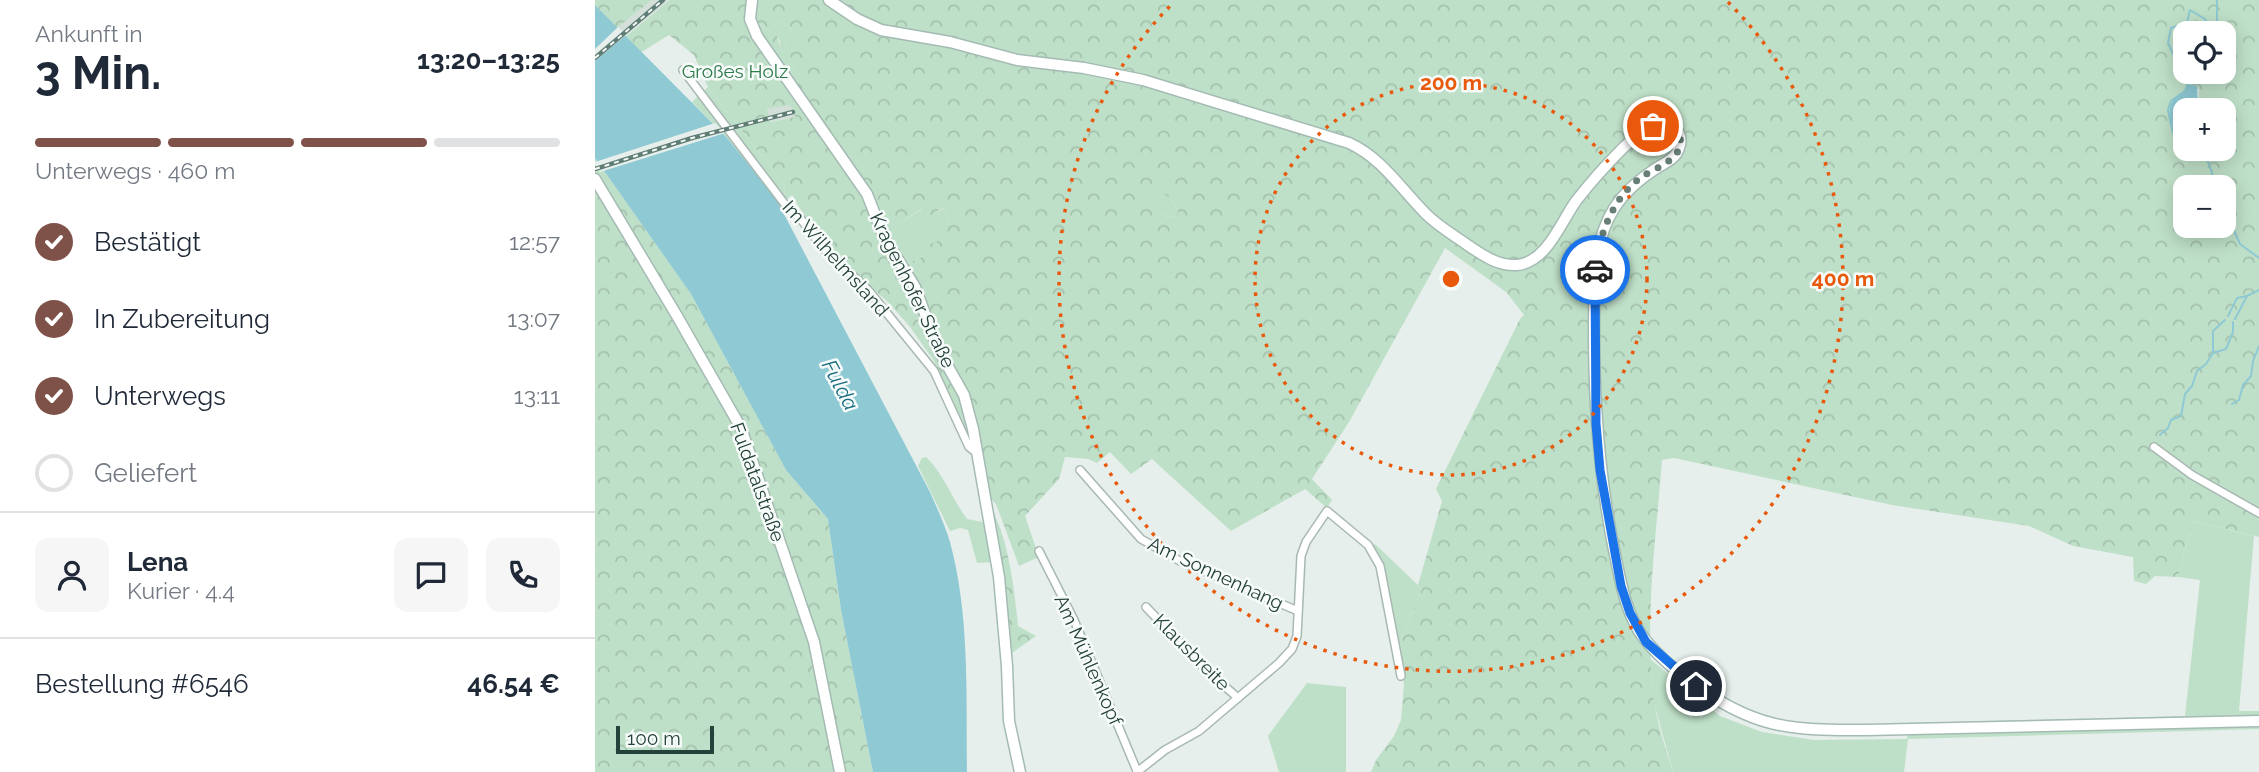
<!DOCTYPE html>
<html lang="de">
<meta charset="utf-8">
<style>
body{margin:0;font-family:Raleway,sans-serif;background:#f6f6f7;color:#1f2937;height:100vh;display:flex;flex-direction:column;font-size:26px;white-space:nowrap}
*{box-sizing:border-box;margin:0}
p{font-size:23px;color:#747a83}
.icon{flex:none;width:38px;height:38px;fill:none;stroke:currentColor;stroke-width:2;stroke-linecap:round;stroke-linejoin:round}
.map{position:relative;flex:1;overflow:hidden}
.sheet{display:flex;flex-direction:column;background:#fff;width:595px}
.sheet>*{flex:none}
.buttons{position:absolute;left:1578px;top:21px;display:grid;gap:14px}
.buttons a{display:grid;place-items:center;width:63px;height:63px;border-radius:14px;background:#fff;box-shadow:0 4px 18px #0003;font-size:35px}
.scale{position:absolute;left:21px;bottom:18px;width:98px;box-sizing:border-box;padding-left:7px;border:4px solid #24423a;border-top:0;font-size:19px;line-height:24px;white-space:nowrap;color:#24423a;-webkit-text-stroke:5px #f7fbf9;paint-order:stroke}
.pin{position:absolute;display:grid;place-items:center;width:60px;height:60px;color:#fff;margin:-30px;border:4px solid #fff;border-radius:50%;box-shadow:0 2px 7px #0007}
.courier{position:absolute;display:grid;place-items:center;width:70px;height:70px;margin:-35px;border:5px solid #1a73e8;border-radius:50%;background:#fff;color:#222;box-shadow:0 2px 9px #0007}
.headline em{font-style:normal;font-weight:700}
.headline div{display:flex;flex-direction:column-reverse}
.headline{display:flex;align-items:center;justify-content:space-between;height:119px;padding:0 35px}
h1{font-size:46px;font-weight:700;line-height:52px}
.bar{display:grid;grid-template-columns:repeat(4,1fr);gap:10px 7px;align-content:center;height:84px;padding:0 35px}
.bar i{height:9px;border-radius:5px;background:#e0e1e3}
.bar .current{background:#7f5249}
.bar p{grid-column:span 4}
.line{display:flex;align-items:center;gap:18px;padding:0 35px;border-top:2px solid #e0e1e3}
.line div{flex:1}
.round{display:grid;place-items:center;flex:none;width:74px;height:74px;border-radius:14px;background:#f6f6f7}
ol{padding:0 35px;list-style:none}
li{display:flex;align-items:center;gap:21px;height:77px}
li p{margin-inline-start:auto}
li .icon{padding:7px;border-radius:50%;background:#7f5249;color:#fff;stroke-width:4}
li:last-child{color:#747a83}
li i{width:38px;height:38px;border:4px solid #e0e1e3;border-radius:50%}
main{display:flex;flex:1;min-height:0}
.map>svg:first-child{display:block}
</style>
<main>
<section class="sheet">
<div class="headline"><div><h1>3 Min.</h1><p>Ankunft in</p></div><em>13:20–13:25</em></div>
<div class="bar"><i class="current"></i><i class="current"></i><i class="current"></i><i></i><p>Unterwegs · 460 m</p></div>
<ol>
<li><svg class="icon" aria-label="check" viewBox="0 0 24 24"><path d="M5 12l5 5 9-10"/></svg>Bestätigt<p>12:57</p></li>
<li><svg class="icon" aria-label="check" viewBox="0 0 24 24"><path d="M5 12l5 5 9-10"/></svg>In Zubereitung<p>13:07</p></li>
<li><svg class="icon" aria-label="check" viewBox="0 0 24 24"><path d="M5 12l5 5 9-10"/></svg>Unterwegs<p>13:11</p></li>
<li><i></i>Geliefert</li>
</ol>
<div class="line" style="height:126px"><a class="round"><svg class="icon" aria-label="person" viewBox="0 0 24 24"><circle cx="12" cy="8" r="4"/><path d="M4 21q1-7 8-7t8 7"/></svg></a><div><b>Lena</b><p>Kurier · 4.4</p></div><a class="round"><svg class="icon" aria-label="chat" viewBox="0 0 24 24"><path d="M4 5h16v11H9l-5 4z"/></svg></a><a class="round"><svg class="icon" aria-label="phone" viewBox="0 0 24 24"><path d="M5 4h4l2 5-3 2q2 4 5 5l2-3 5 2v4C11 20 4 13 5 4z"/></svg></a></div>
<div class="line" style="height:91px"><div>Bestellung #6546</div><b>46.54 €</b></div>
</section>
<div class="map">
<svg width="1664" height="772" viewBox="0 0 1664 772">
<defs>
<pattern id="forest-crowns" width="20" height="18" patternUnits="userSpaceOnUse" patternTransform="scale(1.75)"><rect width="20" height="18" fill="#bfe0c8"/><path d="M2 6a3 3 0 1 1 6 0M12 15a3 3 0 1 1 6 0" fill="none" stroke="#a4c1ad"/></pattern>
</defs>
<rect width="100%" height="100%" fill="#e6efeb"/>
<g fill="#d4dfda">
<path d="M57,0H75L31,35L23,27Z"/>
<path d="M196,104L201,117L175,122L172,109Z"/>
</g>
<g fill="#bfe0c8">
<path d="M181,22L197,29L190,46L199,63L195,77C184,60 189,45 181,33L171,43L161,23L175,30Z"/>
<path d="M113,87L190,186L188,215L180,197L132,138L97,102Z"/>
<path d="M551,181L575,198L583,211L580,218L564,215Z"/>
<path d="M348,208L355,225L332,255L313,263L296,235L303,224L327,209L343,212Z"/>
<path d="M331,457C349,474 357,499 372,519L388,522L397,562L382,563L373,530L365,528L355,531L323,466L327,458Z"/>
<path d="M1598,521L1659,536L1644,711H1664V729L1313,739L1309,772H1078L1059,703L1055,659L1125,716L1167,732L1219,740L1312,739L1314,723L1590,716L1605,580L1583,577Z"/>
<path d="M780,544L827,589L804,644L787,561L778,546Z"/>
<path d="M712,683L751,687V772H684L673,736Z"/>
</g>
<g fill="url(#forest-crowns)" fill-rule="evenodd">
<path d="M0,0H57L22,28L0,5Z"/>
<path d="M75,0H1664V537L1598,521L1583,577L1560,576L1551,584L1539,581L1538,557L1478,546L1434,526L1297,505L1079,458L1067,460C1061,540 1049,620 1059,700C1062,724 1071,749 1078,772H776L781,760L799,736L806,720L809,684L804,644L827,589L823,585L847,501L841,489L925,319L929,315L911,292L850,248L754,422L717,479L737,500L732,508L710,489L636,531L557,459L536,474L515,452L502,463L493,459L470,457L464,479L430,516L444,557L424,566L401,504L395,498L387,451L372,431L339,361L315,327L295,304L232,248L207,218L209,215L197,195L189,201L190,186L113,87L99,55L74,35L45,53L30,37ZM181,22L197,29L190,46L199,63L195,76L189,67L197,62L184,43L182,34L185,32L181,33L171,42L164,34L162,23L175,30ZM1591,33H1629V72H1591ZM1592,87L1604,89L1603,110H1629V149H1591V134L1581,132ZM195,105L200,117L176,122L172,109ZM553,183L575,198L583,211L580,218L564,215L565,202ZM1591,187H1629V226H1591ZM348,208L355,225L340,229L342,242L333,245L332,255L313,263L296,235L303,224L326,209L334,216Z"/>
<path d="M0,158L96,294L191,470L233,519L246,610L278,772H0Z"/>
<path d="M394,511L399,513C415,549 419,587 423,626L441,636L414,655Z"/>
</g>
<g fill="#8ec9d4">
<path d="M0,5L132,138L180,197L335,492C342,508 350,525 355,542C375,616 371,696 372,772H278L246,610L233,519L191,470L96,294L0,158Z"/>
<path d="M1593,84L1602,86L1603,110H1591V134L1579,132C1575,115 1570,104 1586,93C1593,88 1590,93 1593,84Z"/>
</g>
<g fill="#e6efeb">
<path d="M23,27L31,35L0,61V49Z"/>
<path d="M120,123L130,133L5,172L0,164V162Z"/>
</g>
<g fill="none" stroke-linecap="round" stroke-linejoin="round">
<g stroke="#8ec9d4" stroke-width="2">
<path d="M1591,67L1584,57L1578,54L1573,43L1576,28L1592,23L1595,10L1610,19L1613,26L1622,21V0"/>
<path d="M1591,146L1581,141V133H1578L1573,110L1576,101L1590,91L1596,75L1590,74L1592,72"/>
<path d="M1597,149C1618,159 1614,167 1621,187"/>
<path d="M1629,208L1645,244L1664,258"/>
<path d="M1633,316L1642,298L1652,296"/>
<path d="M1640,319L1652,296L1664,290"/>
<path d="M1618,352V331L1630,320"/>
<path d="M1637,404L1644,400L1648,385L1656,376L1658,361L1664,346"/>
<path d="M1565,435L1573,428L1576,420L1586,416L1590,394L1597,386L1602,371L1611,364L1618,353L1631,349L1638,332V322"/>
</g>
<g stroke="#a8b8b2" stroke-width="10">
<g id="street">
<path d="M88,70L192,207L205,218L230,250L273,290L339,371L374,447L382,453"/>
<path d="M1559,447L1597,475L1664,513"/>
<path d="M485,470L546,539L585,561L703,611"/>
<path d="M444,551L479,620L542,771"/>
<path d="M551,607L608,667L643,698"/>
<path d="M542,772L570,750L604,731L684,663L697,649L702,636L706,556L711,542L732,511L773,545L785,566L806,676"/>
</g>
</g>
<g stroke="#a4bbb3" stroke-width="13">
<g id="secondary">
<path d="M157,0L155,19L162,36L272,194L288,235L320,287L343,349L369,395L378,429L404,577L412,666L414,721L425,772"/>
<path d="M234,0L262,19L286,30L355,42L422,60L489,68L548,80L754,143C787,158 806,189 831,214C844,227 859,235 874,246C889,256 903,266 922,265C952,262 966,222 981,201C995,183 1011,165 1027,149C1037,139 1052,125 1067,123C1080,122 1089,136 1084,148C1082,157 1072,162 1065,166C1023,192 1006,219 1000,269C997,365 1000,455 1019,550C1025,577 1029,607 1044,631C1056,650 1075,666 1093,680C1157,728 1194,731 1272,730L1664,721"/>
<path d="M0,179L82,316L146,428L219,642L245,772"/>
</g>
</g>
<use href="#street" stroke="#fff" stroke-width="7"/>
<use href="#secondary" stroke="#fff" stroke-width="10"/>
<g stroke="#5f7d75" stroke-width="4.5">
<g id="rail">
<path d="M0,58L68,0"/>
<path d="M0,169L97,138L198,112"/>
</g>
</g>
<use href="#rail" stroke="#f7fbf9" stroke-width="2" stroke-dasharray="5" stroke-linecap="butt"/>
</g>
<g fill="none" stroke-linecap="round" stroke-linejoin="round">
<path stroke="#687f78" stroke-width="7" stroke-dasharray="0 12.6" d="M1000,270C1004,235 1018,196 1048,176C1059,169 1076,163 1083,151C1088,143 1085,133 1079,126L1068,123L1058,126"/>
<path stroke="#1a73e8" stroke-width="9" d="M1000,270L1001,424L1005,470L1026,586L1035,613L1051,642L1101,686"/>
</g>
<g fill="none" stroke="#e8590c" stroke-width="3.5" stroke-dasharray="3.5 7">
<circle cx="856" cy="279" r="196"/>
<path d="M1133 2A392 392 0 1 1 579 2"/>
</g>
<g text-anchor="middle" stroke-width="5" stroke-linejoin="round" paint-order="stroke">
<g font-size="19" fill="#2d7a4b" stroke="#f7fbf9">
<text x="140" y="78">Großes Holz</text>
</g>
<g font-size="19" fill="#24423a" stroke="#f7fbf9">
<text transform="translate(241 258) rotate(48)" y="7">Im Wilhelmsland</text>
<text transform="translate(318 290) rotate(64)" y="7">Kragenhofer Straße</text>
<text transform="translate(163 482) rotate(70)" y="7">Fuldatalstraße</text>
<text transform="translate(621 573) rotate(25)" y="7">Am Sonnenhang</text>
<text transform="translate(597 652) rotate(45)" y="7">Klausbreite</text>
<text transform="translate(494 660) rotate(66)" y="7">Am Mühlenkopf</text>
</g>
<g font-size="21" font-style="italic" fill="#1c6f80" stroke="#f7fbf9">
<text transform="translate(245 385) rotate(62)" y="7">Fulda</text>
</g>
</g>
<circle cx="856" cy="279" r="10" fill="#e8590c" stroke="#f7fbf9" stroke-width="3.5"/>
<g font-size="21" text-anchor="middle" font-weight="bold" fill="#e8590c" stroke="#f7fbf9" stroke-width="5" stroke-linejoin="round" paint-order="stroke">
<text x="856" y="90">200 m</text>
<text x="1248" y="286">400 m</text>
</g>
</svg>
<div class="buttons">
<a><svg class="icon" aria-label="locate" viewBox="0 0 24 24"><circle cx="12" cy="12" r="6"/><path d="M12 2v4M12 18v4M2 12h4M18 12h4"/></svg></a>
<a>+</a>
<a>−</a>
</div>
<div class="scale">100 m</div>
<div class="pin" style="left:1058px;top:126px;background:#ea580c"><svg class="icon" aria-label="bag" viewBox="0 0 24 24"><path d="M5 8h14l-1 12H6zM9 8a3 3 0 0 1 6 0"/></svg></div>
<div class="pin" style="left:1101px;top:686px;background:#1f2937"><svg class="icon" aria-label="home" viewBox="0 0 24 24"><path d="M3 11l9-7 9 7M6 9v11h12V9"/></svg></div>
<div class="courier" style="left:1000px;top:270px"><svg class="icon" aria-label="car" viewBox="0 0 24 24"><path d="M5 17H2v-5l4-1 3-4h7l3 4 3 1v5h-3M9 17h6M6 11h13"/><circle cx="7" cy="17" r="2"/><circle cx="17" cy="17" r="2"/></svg></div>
</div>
</main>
